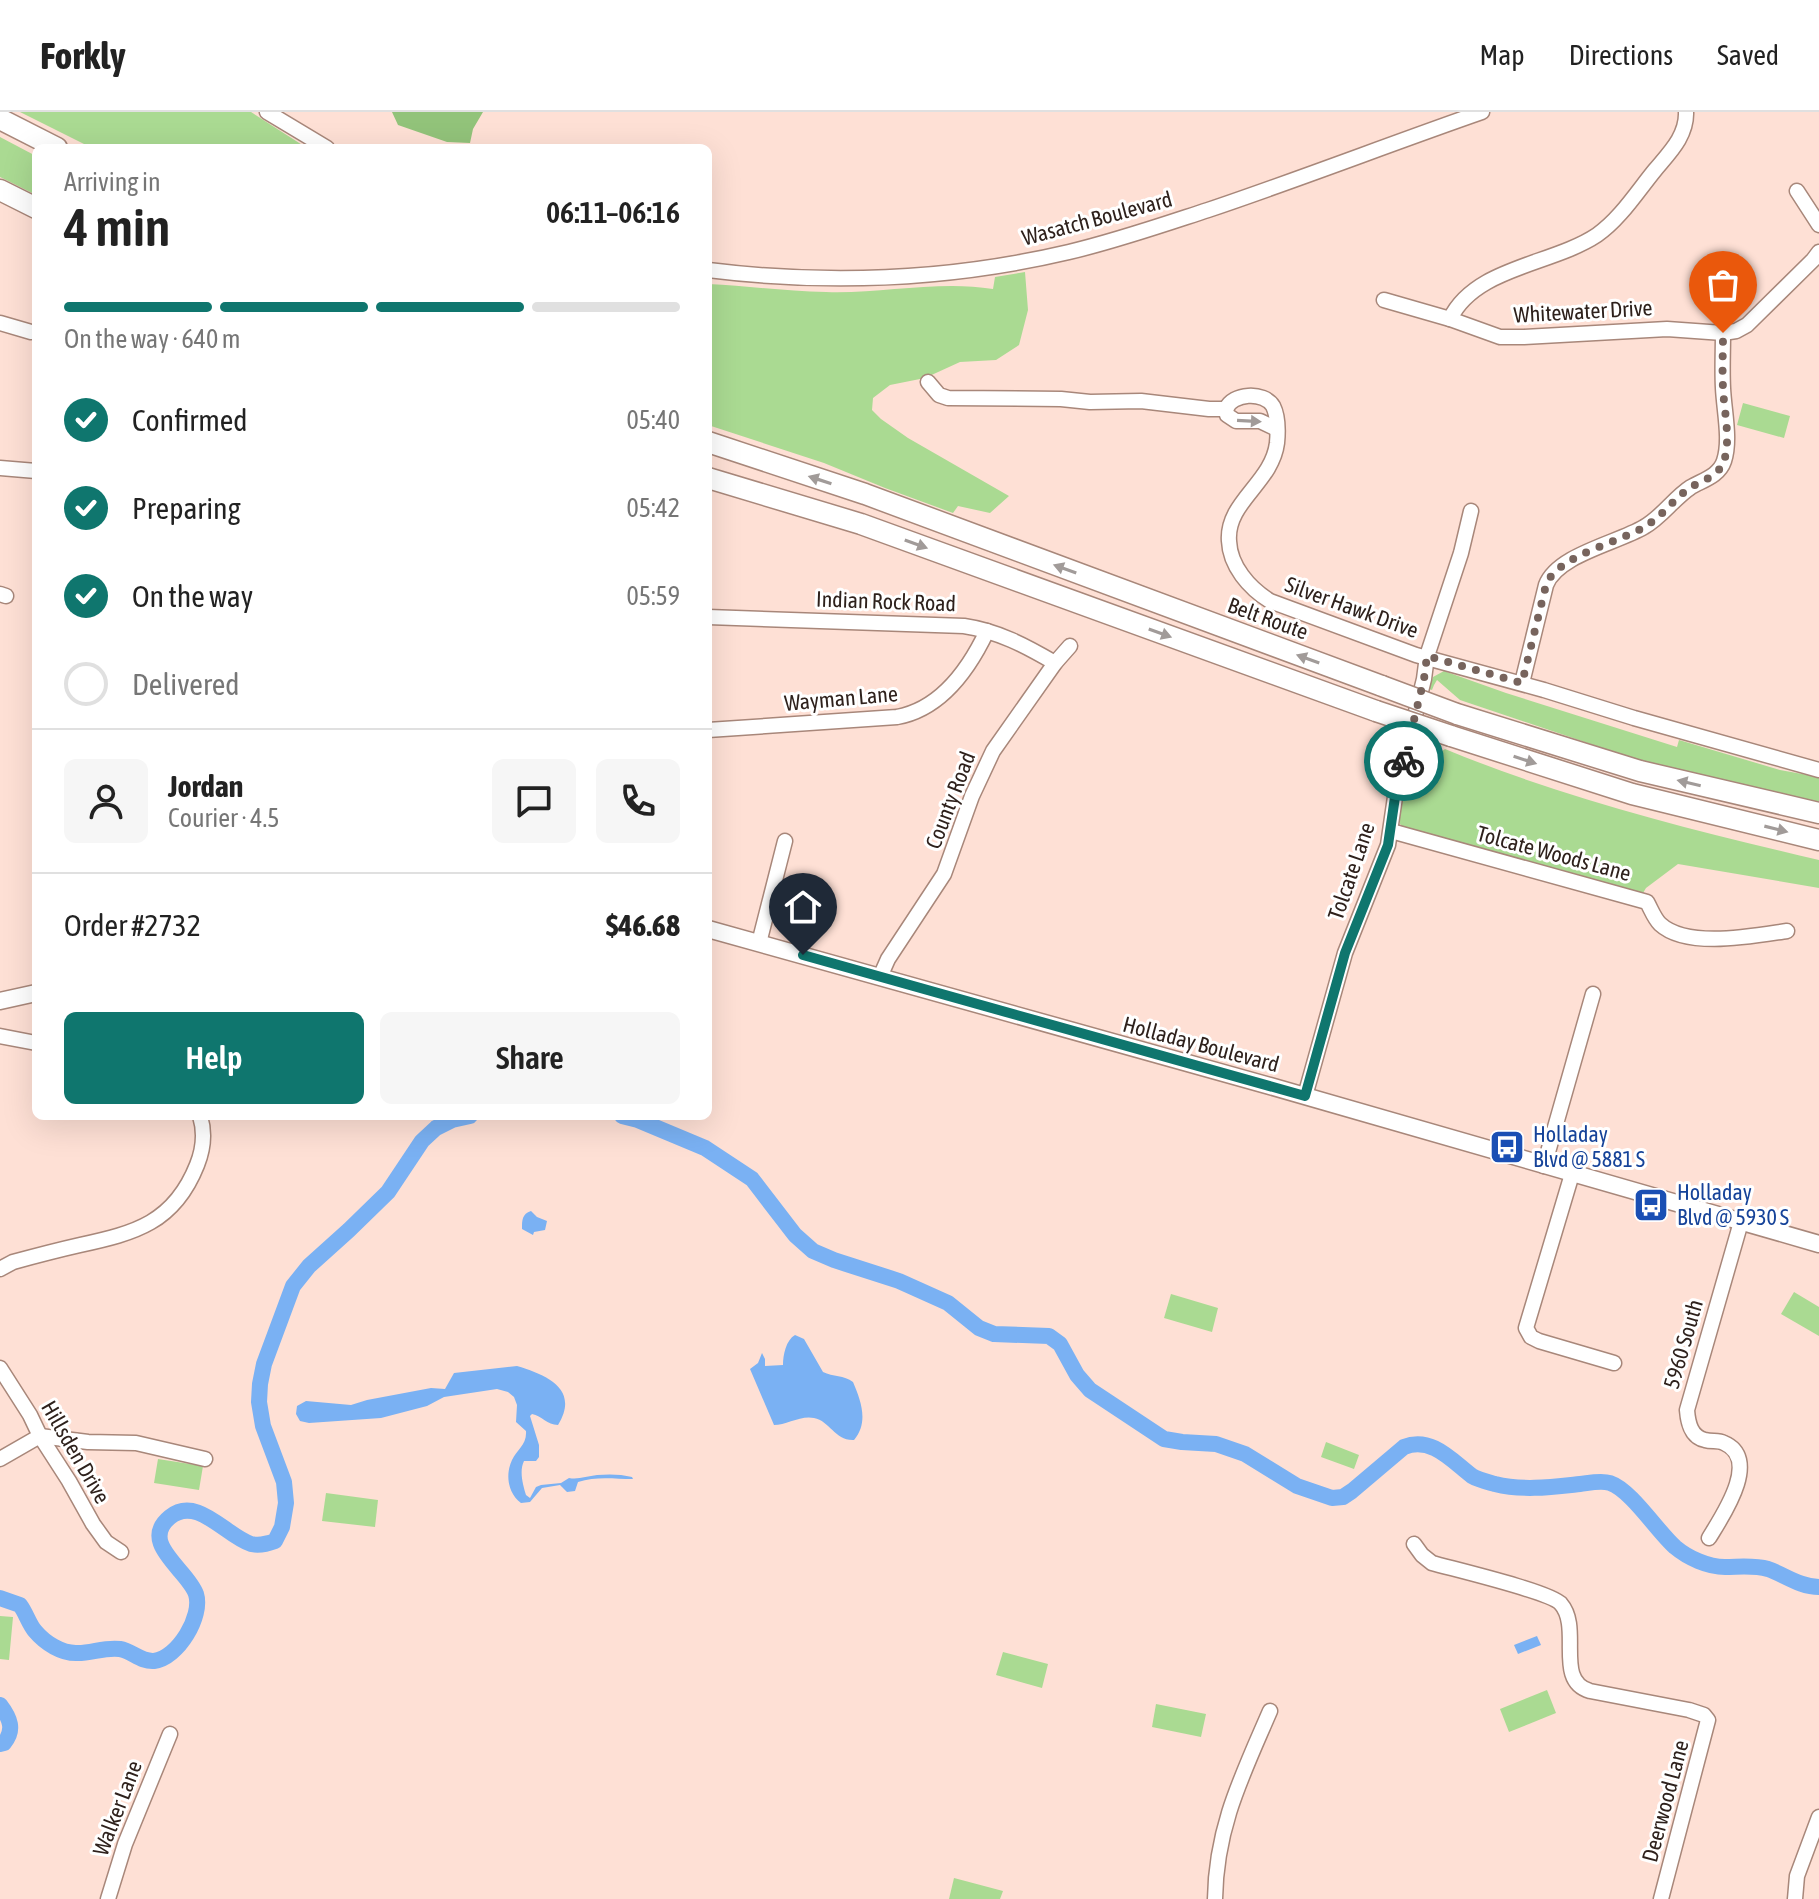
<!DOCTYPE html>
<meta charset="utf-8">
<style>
body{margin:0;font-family:"Asap Condensed",sans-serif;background:#f6f6f6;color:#222;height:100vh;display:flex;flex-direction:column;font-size:30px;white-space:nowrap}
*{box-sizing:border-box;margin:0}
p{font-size:26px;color:#767676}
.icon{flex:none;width:44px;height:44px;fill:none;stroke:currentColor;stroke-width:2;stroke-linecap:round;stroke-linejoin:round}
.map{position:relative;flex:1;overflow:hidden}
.details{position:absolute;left:32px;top:32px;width:680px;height:976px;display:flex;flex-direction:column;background:#fff;border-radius:12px;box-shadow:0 8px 32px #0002}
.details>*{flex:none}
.pin{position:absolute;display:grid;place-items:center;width:68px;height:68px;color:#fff;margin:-82px -34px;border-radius:50% 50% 50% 0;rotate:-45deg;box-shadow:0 0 8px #0007}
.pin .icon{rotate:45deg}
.courier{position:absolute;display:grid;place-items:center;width:80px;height:80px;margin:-40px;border:6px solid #0f766e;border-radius:50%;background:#fff;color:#222;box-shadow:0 2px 10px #0007}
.head em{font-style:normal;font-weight:600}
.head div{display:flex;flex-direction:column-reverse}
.head{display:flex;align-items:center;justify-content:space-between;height:136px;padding:0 32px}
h1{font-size:52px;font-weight:600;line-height:60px}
.bar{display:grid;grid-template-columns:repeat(4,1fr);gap:12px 8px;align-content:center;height:96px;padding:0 32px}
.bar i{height:10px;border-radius:6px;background:#e0e0e0}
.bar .active{background:#0f766e}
.bar p{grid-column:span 4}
.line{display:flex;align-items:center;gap:20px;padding:0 32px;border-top:2px solid #e0e0e0}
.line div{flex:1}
.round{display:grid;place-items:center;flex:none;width:84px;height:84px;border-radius:12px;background:#f6f6f6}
ol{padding:0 32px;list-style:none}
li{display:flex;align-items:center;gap:24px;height:88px}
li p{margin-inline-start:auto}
li .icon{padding:8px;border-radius:50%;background:#0f766e;color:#fff;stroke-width:4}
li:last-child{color:#767676}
li i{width:44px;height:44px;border:4px solid #e0e0e0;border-radius:50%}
.button{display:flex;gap:16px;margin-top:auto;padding:16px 32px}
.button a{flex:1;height:92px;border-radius:12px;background:#0f766e;color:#fff;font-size:32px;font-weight:600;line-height:92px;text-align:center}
.button a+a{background:#f6f6f6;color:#222}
header{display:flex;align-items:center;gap:48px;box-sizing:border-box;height:112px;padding:0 40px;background:#fff;border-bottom:2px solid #e0e0e0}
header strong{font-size:38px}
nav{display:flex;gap:44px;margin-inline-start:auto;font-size:28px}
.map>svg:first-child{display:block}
</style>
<header>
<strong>Forkly</strong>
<nav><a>Map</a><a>Directions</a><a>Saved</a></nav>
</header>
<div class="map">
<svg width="1819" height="1787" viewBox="0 0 1819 1787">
<rect width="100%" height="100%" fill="#fee0d5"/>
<g fill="#aada92">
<path d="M20,0H251L307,36H92Z"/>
<path d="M0,25L36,44V83L0,65Z"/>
<path d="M1025,160L1028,198L1019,233L996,248L960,250L925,266L890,273L873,286L872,298L881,307L908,326L1009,384L990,401L958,394L953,401L885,376L824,351L708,313V172C747,174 787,179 826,180C881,182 939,168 993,177L995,165Z"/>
<path d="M1743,291L1790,304L1784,326L1737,313Z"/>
<path d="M1444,559L1506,581L1677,635L1679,628L1780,658L1819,665V690L1650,652L1460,588L1437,568L1434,573L1432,578L1429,577L1433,565Z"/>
<path d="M1417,627L1421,629L1414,655V660L1445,637C1566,687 1692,718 1819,748V776L1678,752L1646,776L1643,781L1594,771L1403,715L1400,712V696Z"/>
<path d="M1794,1180L1819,1195V1224L1781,1202Z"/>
<path d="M1171,1182L1218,1196L1212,1220L1164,1206Z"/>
<path d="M1326,1330L1359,1343L1354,1357L1321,1345Z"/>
<path d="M158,1347L203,1354L199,1378L154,1371Z"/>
<path d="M326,1381L378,1388L375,1415L322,1409Z"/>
<path d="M0,1504L13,1505L9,1548L0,1547Z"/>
<path d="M1003,1540L1048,1552L1042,1576L996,1563Z"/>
<path d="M1547,1578L1556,1601L1509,1620L1500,1597Z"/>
<path d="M1156,1592L1206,1602L1201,1625L1152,1615Z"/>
<path d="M954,1766L1003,1779L1000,1787H949Z"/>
</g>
<path fill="#92c37a" d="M392,0H483L473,17L470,31L447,30L398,13Z"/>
<g fill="#7ab1f3">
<path d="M531,1099L537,1105L547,1109L545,1118L534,1120L533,1123L522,1117C522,1108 522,1102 531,1099Z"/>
<path d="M795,1223L804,1227L823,1260C833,1265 844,1263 853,1270C861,1289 869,1310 854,1328C835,1329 830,1309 814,1306C801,1303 786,1313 774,1313L750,1257L758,1251L762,1241L765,1247V1254L783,1253C783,1243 786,1228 795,1223Z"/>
<path d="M517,1254C547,1263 580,1277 558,1313C547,1313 542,1304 532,1302L530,1304L539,1333V1345L536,1349H524C519,1359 523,1373 526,1383L530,1386L536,1375L541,1373L561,1371L569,1366C578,1368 587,1364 597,1363C608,1362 621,1362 632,1365L633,1367C614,1367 596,1364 578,1370L575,1379L567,1380L560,1373L542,1376L530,1390L521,1391C508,1381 505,1363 512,1348C517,1337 527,1333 526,1319L516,1310L517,1293L514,1285L508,1280L497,1277L444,1285L427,1294L381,1306L309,1311L300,1309L296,1302L297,1294L306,1289L351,1293L367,1288L431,1276L445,1277L454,1261Z"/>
<path d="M1537,1524L1541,1533L1518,1542L1514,1533Z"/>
</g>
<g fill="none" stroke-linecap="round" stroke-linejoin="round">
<g stroke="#7ab1f3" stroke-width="16">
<path d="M622,1004L638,1008L705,1036L752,1067L795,1123L813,1139L834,1148L899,1169L948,1191L979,1216L994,1222L1049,1224L1060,1232L1077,1263L1090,1278L1164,1327L1182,1330L1216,1332L1245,1342L1297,1374L1332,1386L1343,1385L1352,1379L1404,1335C1432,1324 1452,1349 1472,1364C1479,1368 1488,1370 1495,1372C1523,1379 1552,1375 1580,1372C1589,1371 1601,1368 1610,1371C1631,1378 1657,1419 1675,1435C1688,1446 1708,1455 1725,1455C1739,1455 1754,1453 1768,1457C1785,1463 1800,1475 1819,1475"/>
<path d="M0,1486L20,1493C26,1501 29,1512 35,1519C45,1531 62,1542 78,1541C92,1541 105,1535 120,1537C132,1539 141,1550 154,1549C178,1546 203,1504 196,1482C188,1458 138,1431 170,1405C197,1383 226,1424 251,1432C260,1434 267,1432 275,1429L282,1415L286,1391L284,1370L263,1314L259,1290L260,1272L264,1252L293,1174L309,1154L349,1118L388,1080L422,1029L436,1016L452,1008L470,1004"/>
<path d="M0,1593C10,1606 15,1618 4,1631L0,1632"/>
</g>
<g stroke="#a8877a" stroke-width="17">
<g id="minor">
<path d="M267,0L327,36"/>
<path d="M1797,79L1819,113"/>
<path d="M708,158C829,173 950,168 1069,140C1116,129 1162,113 1208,98C1300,67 1390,32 1482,0"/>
<path d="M1384,188L1450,207L1500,225H1524L1667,217L1723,221L1736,219L1747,213L1813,148L1819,140"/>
<path d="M1450,207C1475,155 1552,153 1597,123C1620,107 1637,80 1655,58C1669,41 1687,24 1686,0"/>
<path d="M0,211L31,220"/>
<path d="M928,270L939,283L948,286L1061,287L1090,290L1141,289L1209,297H1226"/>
<path d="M1226,297C1232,281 1264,279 1273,294C1278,304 1278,321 1277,331C1272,371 1226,390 1229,429C1230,454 1249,476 1270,489L1416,543L1544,578L1634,606L1819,658"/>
<path d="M1226,297L1227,303L1236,309H1260L1277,317"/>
<path d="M0,356L36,359"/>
<path d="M0,482L6,484"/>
<path d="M708,505L964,514C998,519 1026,534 1055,551"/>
<path d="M1522,571L1546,473C1557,443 1617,431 1644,415C1662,405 1674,386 1691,375C1703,368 1719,364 1724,349C1731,328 1724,299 1723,276C1722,258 1723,239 1723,221"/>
<path d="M708,618L897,605C941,597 969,557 987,519"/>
<path d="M1391,719L1647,790C1651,797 1654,806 1660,812C1687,837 1753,824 1787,819"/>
<path d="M759,831L785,729"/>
<path d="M880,865L888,847L944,762L972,684L993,639L1055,551L1070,534"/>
<path d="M0,924L36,931"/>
<path d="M1305,984L1345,841L1388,733L1395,685L1424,567L1427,544L1461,441L1471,399"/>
<path d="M1544,1054L1593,882"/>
<path d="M1572,1062L1526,1216L1531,1225L1539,1229L1614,1251"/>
<path d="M0,1157L13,1150C35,1144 58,1138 80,1133C135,1121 174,1111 197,1053C203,1038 205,1020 200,1004"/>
<path d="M0,1256L30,1303L40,1324L69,1369L93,1412L106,1430L121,1440"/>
<path d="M0,1347L40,1324L88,1330L136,1331L205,1347"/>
<path d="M1709,1426C1721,1406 1762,1347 1724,1331C1718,1328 1712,1330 1705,1328C1691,1325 1688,1311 1687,1298L1741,1110"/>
<path d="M1414,1432L1422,1443L1432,1451C1453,1457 1551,1480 1561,1492C1582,1516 1554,1569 1590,1579L1689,1598L1704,1603L1708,1608L1661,1787"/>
<path d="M108,1787L125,1732L170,1622"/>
<path d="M1215,1787C1216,1715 1242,1664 1270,1599"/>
<path d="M1795,1787L1797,1764L1819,1705"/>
</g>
</g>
<g stroke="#a8877a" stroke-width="19">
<g id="major">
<path d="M708,817L1270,974L1819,1132"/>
<path d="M0,889L36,881"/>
</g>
</g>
<g stroke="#a8877a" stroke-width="23">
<g id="highway">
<path d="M0,7L57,36"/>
<path d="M0,78L36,96"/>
<path d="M708,330L865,382L1382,574"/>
<path d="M708,366L861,412L1376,599"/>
<path d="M1457,602L1640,659L1819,701"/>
<path d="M1451,624L1632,682L1819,728"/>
</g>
</g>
<use href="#minor" stroke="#fff" stroke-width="14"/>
<use href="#major" stroke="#fff" stroke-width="16"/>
<use href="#highway" stroke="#fff" stroke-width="20"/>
<g stroke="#a8877a" stroke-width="23" stroke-linecap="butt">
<g id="highway-bridge">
<path d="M1382,574L1457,602"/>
<path d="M1376,599L1451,624"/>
</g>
</g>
<use href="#highway-bridge" stroke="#fff" stroke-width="20"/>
</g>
<defs><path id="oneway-solid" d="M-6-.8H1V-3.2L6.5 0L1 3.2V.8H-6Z" transform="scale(2)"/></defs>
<g fill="#a19b99">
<use href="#oneway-solid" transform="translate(1249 309) rotate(3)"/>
<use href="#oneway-solid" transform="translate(820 368) rotate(-162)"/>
<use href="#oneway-solid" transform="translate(916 432) rotate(20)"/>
<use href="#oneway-solid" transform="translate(1065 457) rotate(-160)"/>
<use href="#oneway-solid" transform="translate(1160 521) rotate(20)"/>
<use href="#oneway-solid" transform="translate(1308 547) rotate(-160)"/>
<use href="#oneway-solid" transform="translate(1525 648) rotate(18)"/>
<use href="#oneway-solid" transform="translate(1689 671) rotate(-167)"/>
<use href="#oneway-solid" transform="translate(1776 717) rotate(14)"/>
</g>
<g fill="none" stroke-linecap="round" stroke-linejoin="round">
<path stroke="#77645d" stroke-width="8" stroke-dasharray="0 14.4" d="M1404,649L1424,567L1427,544L1522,571L1546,473C1557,444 1618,431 1644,415C1662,405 1674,386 1691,375C1703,368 1719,364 1724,349C1731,327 1724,299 1723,276C1722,258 1723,239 1723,221"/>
<path stroke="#0f766e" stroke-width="10" d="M803,843L1305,984L1345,841L1388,733L1395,685L1404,649"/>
</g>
<defs>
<g id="bus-square" transform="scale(1.8)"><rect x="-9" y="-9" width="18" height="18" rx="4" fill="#1a4fb4" stroke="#fff"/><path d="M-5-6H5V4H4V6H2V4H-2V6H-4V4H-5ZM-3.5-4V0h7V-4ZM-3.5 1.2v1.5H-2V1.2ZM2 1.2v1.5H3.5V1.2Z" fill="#fff"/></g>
</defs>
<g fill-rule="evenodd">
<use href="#bus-square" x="1507" y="1035"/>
<use href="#bus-square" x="1651" y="1093"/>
</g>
<g text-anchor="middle" stroke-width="6" stroke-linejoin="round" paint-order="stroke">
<g font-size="22" fill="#2e211c" stroke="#fff">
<text transform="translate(1097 106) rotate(-15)" y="8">Wasatch Boulevard</text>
<text transform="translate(1583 199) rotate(-3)" y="8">Whitewater Drive</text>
<text transform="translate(886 489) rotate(2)" y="8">Indian Rock Road</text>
<text transform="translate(1352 495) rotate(20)" y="8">Silver Hawk Drive</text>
<text transform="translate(1268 506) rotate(20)" y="8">Belt Route</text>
<text transform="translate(841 586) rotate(-5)" y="8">Wayman Lane</text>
<text transform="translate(950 688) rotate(-69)" y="8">County Road</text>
<text transform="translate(1554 741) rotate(15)" y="8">Tolcate Woods Lane</text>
<text transform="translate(1351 759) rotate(-71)" y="8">Tolcate Lane</text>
<text transform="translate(1201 932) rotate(15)" y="8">Holladay Boulevard</text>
<text transform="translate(1683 1232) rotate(-74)" y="8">5960 South</text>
<text transform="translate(76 1340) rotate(60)" y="8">Hillsden Drive</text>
<text transform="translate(1665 1689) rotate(-75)" y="8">Deerwood Lane</text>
<text transform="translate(117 1696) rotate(-69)" y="8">Walker Lane</text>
</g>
<g font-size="22" fill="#164399" stroke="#fff" text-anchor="start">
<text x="1533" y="1030">Holladay<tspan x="1533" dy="25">Blvd @ 5881 S</tspan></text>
<text x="1677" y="1088">Holladay<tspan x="1677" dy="25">Blvd @ 5930 S</tspan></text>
</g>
</g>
</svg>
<div class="pin" style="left:1723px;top:221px;background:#ea580c"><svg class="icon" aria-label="bag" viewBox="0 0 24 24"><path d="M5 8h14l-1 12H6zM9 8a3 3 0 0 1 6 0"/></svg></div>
<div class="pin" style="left:803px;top:843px;background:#1f2937"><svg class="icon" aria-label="home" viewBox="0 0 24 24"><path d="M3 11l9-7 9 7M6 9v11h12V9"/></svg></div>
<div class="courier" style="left:1404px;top:649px"><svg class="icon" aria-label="bike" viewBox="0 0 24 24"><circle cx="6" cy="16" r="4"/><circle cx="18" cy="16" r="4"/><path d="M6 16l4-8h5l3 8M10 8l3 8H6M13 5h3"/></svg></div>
<section class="details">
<div class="head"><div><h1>4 min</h1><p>Arriving in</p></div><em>06:11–06:16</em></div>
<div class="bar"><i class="active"></i><i class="active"></i><i class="active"></i><i></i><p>On the way · 640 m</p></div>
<ol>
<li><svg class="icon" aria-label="check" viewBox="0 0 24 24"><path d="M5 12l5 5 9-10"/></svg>Confirmed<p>05:40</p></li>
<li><svg class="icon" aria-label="check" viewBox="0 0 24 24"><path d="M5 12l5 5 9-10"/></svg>Preparing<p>05:42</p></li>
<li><svg class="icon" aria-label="check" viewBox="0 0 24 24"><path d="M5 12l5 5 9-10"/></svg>On the way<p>05:59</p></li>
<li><i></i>Delivered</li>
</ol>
<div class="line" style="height:144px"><a class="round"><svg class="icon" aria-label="person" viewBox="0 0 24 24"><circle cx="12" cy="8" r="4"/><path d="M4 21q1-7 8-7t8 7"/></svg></a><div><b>Jordan</b><p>Courier · 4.5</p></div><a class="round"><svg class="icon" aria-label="chat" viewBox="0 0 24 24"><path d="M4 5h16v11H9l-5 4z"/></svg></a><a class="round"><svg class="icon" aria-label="phone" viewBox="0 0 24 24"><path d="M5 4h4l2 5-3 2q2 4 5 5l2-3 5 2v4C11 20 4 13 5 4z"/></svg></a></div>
<div class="line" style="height:104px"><div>Order #2732</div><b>$46.68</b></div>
<div class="button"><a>Help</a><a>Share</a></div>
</section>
</div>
